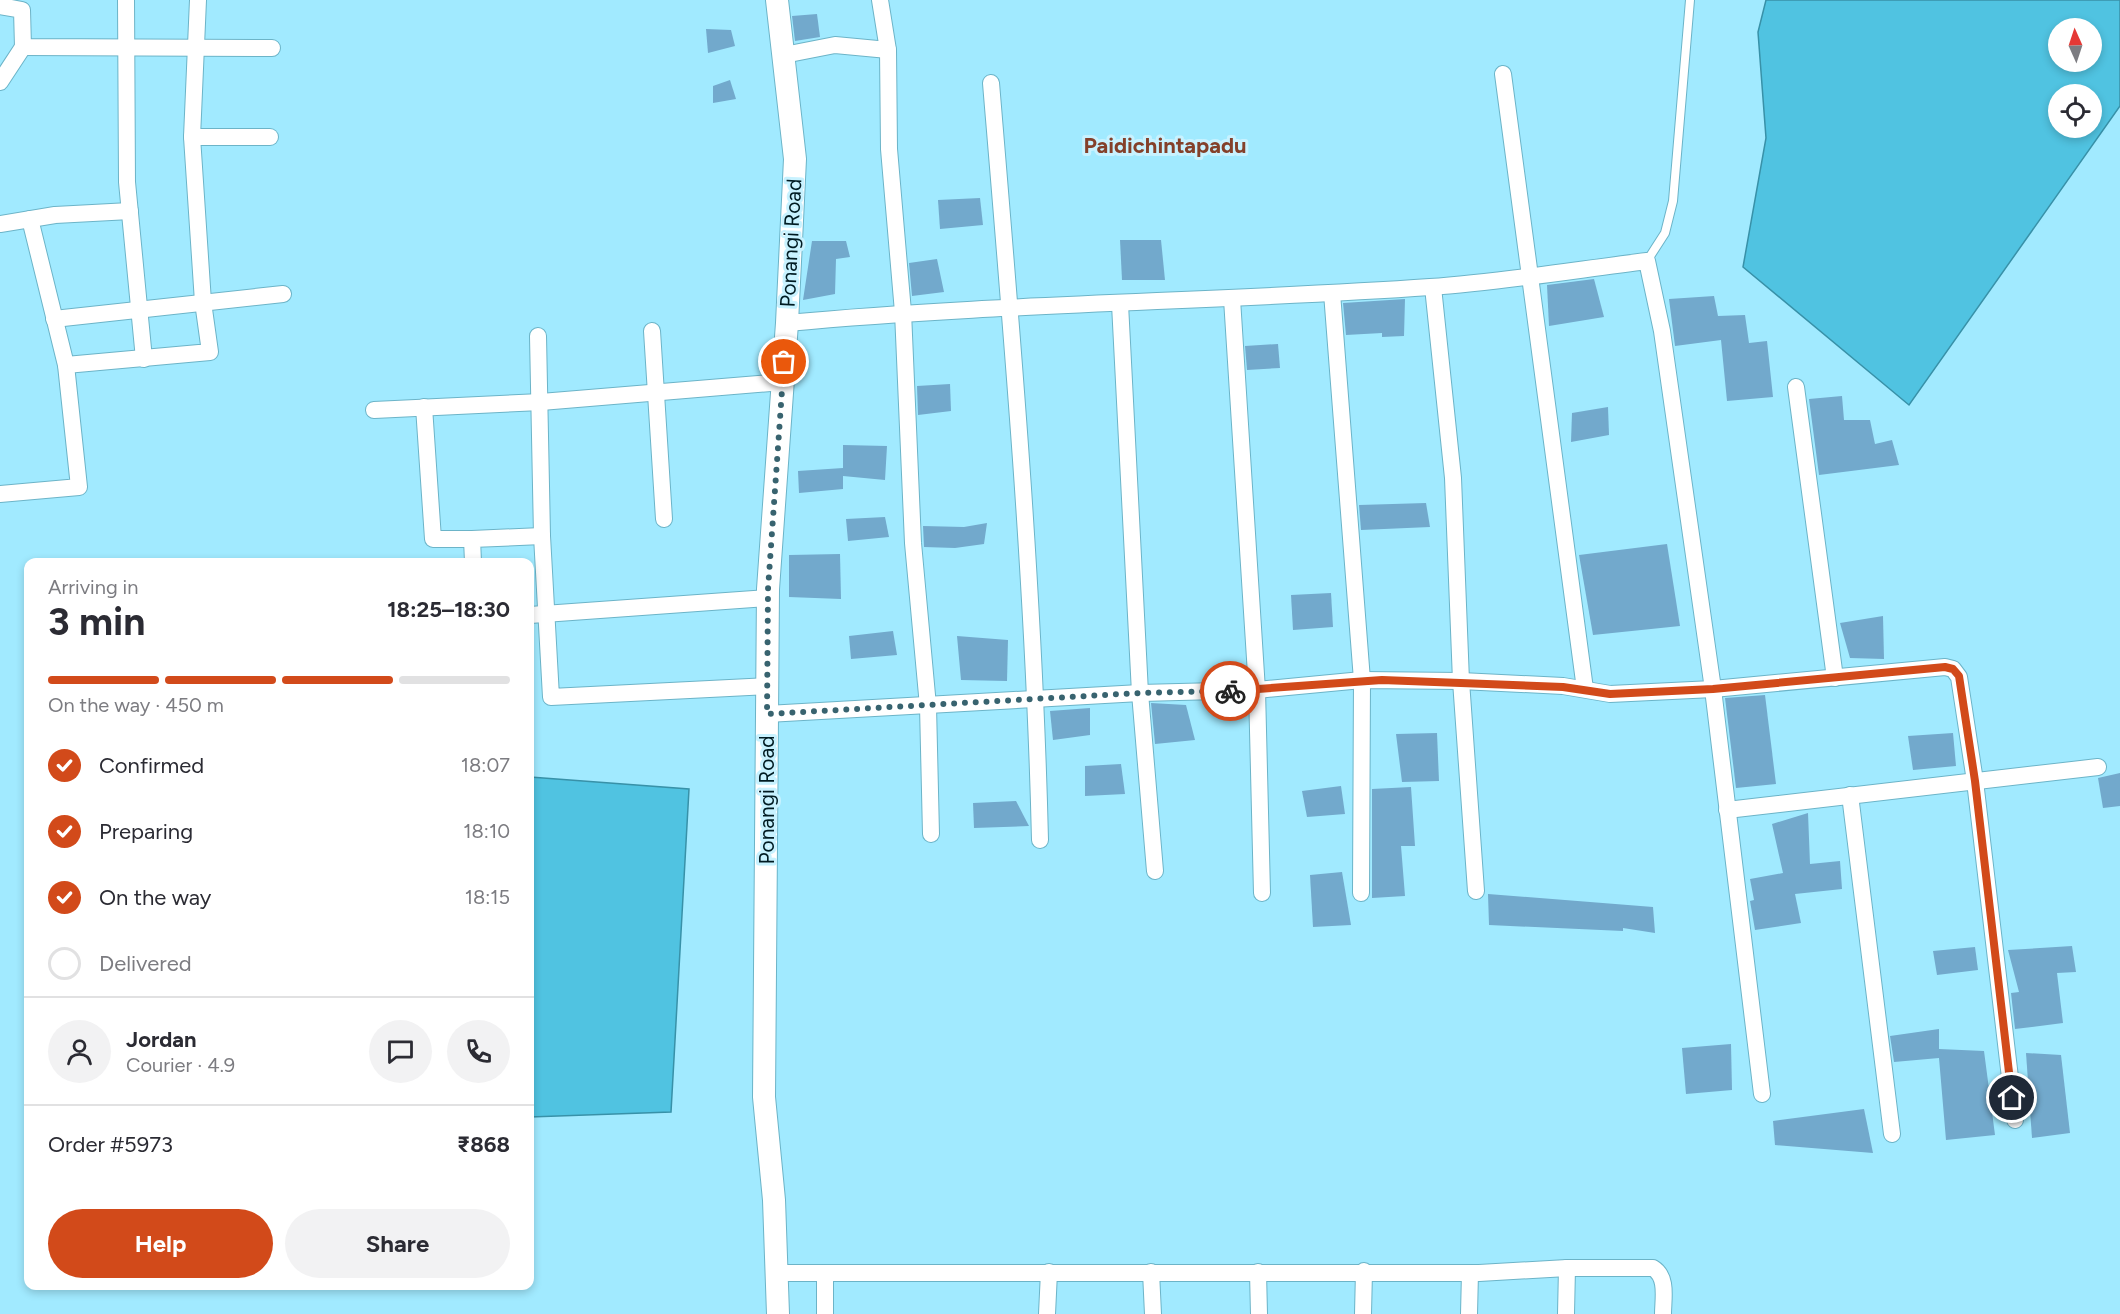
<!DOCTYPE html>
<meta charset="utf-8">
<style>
body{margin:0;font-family:Figtree,sans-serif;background:#f2f2f3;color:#2b2b33;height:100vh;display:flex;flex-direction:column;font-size:22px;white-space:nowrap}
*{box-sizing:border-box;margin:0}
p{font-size:20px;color:#7c7c81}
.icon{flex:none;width:33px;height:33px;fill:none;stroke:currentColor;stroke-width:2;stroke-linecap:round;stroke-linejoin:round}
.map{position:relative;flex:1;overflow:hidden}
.sheet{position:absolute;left:24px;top:558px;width:510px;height:732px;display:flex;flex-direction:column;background:#fff;border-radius:12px;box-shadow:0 3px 9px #0003}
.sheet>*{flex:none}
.needle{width:39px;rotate:357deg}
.controls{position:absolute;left:2048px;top:18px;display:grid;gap:12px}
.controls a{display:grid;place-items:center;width:54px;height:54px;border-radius:50%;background:#fff;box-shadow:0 3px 9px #0003;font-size:30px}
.pin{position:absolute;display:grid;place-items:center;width:51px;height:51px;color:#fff;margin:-26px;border:3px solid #fff;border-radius:50%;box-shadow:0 2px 6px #0007}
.courier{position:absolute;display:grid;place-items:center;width:60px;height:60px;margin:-30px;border:4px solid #d24a1a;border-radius:50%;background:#fff;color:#222;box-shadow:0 2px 8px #0007}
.overview em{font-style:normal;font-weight:700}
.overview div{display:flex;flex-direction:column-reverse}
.overview{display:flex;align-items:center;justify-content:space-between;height:102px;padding:0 24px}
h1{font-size:39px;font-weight:700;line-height:45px}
.bar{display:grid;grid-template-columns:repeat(4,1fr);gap:9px 6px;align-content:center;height:72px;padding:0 24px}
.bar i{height:8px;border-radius:4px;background:#e1e1e2}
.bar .selected{background:#d24a1a}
.bar p{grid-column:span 4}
.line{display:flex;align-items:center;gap:15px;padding:0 24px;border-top:2px solid #e1e1e2}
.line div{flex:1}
.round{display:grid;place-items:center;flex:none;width:63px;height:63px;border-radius:32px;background:#f2f2f3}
ol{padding:0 24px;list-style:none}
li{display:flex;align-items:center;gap:18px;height:66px}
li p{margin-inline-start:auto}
li .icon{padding:6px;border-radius:50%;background:#d24a1a;color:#fff;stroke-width:4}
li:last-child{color:#7c7c81}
li i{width:33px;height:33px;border:3px solid #e1e1e2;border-radius:50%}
.primary-button{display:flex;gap:12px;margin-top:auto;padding:12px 24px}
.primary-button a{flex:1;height:69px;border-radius:36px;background:#d24a1a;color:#fff;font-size:24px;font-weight:700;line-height:69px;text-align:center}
.primary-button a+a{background:#f2f2f3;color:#2b2b33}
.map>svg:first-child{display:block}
</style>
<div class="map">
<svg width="2120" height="1314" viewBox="0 0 2120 1314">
<rect width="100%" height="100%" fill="#a1eaff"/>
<g fill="#50c3e1" stroke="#3891a8" stroke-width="1.5" fill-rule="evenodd">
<path d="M1766,0H2120V106L1909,405L1743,267L1766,138L1758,32ZM2058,28H2091V62H2058ZM2058,94H2091V128H2058Z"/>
<path d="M530,777L689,789L671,1112L530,1117Z"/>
</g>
<g fill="#72a9cc">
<path d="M817,14L820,37L795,41L792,16Z"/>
<path d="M706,29L731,30L735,46L708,53Z"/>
<path d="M730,80L736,99L713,103V86Z"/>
<path d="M980,198L983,225L940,229L938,200Z"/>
<path d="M1120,240H1161L1165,280H1122Z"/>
<path d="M812,241H846L850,257L836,259L835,294L803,300Z"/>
<path d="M937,259L944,292L912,296L909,263Z"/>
<path d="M1594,279L1604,317L1549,326L1547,285Z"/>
<path d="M1714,296L1718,316L1745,315L1749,343L1767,341L1773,397L1727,401L1721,340L1675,346L1669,299Z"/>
<path d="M1405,299L1404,336L1382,337V333L1346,335L1343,303Z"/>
<path d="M1278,344L1280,368L1247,370L1245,346Z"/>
<path d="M950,384L951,411L918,415L917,386Z"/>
<path d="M1842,396L1844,420H1870L1875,444L1892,440L1899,465L1819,475L1809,399Z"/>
<path d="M1608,407L1609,435L1571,442L1572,413Z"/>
<path d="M843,445L887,446L885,480L843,476V489L799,493L798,471L843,468Z"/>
<path d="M1426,503L1430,527L1361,530L1359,505Z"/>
<path d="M885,517L889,537L848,541L846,519Z"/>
<path d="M987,523L984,544L955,548L924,547L923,526L964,527Z"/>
<path d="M1667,544L1680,626L1593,635L1579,555Z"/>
<path d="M840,554L841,599L789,597V555Z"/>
<path d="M1331,593L1333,627L1293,630L1291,595Z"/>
<path d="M1883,616L1884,659L1850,658L1840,623Z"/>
<path d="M893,631L897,655L851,659L849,636Z"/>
<path d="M957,636L1008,640L1007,681L961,680Z"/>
<path d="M1765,695L1776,784L1736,788L1725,698Z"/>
<path d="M1151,703L1186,705L1195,740L1155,744Z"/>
<path d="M1090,708V735L1053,740L1050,711Z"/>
<path d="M1437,733L1439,781L1402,782L1396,734Z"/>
<path d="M1953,733L1956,766L1913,770L1908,736Z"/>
<path d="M1121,764L1125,794L1085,796V766Z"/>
<path d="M2120,773V806L2103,808L2098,778Z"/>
<path d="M1341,786L1345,814L1307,817L1302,791Z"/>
<path d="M1411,787L1415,846H1401L1405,896L1372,898V789Z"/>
<path d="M1016,801L1029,826L974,828L973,803Z"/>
<path d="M1808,813L1810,864L1840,861L1842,889L1795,894L1801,923L1755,930L1750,901L1754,900L1750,879L1783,873L1772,824Z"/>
<path d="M1342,872L1351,925L1313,927L1310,875Z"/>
<path d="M1488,894L1653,907L1655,933L1623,928V931L1489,925Z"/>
<path d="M2072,946L2076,972L2057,973L2063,1023L2015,1029L2011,993L2019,992L2008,950Z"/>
<path d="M1975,947L1978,970L1937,975L1933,951Z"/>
<path d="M1939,1029V1049L1984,1051L1995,1135L1946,1140L1939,1058L1894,1062L1890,1036Z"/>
<path d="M1731,1044L1732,1090L1686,1094L1682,1048Z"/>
<path d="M2026,1053L2061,1055L2070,1133L2032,1138Z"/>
<path d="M1864,1109L1873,1153L1775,1145L1773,1121Z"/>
</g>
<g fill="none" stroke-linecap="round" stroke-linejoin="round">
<g stroke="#6cb4c8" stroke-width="10">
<path id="lane" d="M1647,261L1665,233L1673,201L1690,0"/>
</g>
<g stroke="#6cb4c8" stroke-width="18">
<g id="street">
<path d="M126,0L127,182L144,359"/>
<path d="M0,6L22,10L23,47L272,48"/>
<path d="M888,50L889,149L903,312L913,543L928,706L931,834"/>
<path d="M784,55L835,45L888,50L880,0"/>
<path d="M1503,74L1585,689"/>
<path d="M0,82L23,47"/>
<path d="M991,83C1012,335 1034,588 1040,840"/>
<path d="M192,137H270"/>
<path d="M0,224L55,215L130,211"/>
<path d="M1433,287L1453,478L1461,681L1476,891"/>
<path d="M1332,293L1362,680L1361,893"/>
<path d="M1232,299L1257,690L1262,893"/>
<path d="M1120,304L1140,693L1155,871"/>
<path d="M54,319L283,294"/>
<path d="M787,323C1001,303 1216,302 1430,287C1502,282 1575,270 1647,261L1662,331L1713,689L1762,1094"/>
<path d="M652,331L664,519"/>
<path d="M538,336L542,536L551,697L767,686"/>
<path d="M66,365L210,352L203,302L192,137L198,0"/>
<path d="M1796,387L1835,678"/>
<path d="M424,407L433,539H472"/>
<path d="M374,410L541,402L783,382"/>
<path d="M0,494L79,487L66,365L30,219"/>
<path d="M473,562L472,539L542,536"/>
<path d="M530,615L768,598"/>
<path d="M767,714L1140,693L1257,690L1362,680L1461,681L1563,686L1610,694L1713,689L1945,667L1953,669L1959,677L1975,781L2015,1120"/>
<path d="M1850,795L1892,1134"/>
<path d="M1727,810L2098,767"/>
<path d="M1151,1272L1153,1314"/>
<path d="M1258,1272L1259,1314"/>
<path d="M777,1273H1479L1567,1268H1653C1668,1277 1663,1299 1663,1314"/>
<path d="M825,1314V1273"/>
<path d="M1047,1314L1049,1272"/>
<path d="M1363,1314L1364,1271"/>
<path d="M1469,1314L1470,1273"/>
<path d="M1566,1314L1567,1268"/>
</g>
</g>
<g stroke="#6cb4c8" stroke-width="24">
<path id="secondary" d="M777,0L795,159L787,323L768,589L764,1097L774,1200L778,1314"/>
</g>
<use href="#lane" stroke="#fff" stroke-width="8"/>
<use href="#street" stroke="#fff" stroke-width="16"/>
<use href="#secondary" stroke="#fff" stroke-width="22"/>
</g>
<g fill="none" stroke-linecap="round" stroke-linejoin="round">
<path stroke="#38636f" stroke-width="6" stroke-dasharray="0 10.8" d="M784,362L768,589L767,714L1140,693L1230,691"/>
<path stroke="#d24a1a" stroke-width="8" d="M1230,691L1382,680L1563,687L1610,694L1713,689L1945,667L1953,669L1959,676L1975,781L2012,1098"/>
</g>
<g text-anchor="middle" stroke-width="6" stroke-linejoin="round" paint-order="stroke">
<g font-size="21" fill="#001b22" stroke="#c8f2ff">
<text transform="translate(791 243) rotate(-87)" y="7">Ponangi Road</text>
<text transform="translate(767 800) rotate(-90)" y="7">Ponangi Road</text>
</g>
<g font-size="22" font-weight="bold" fill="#84402a" stroke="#c8f2ff">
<text x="1165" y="153">Paidichintapadu</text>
</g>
</g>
</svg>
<div class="controls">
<a><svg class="needle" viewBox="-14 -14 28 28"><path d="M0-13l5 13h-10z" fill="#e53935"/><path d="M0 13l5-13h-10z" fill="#7c7c81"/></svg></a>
<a><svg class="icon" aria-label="locate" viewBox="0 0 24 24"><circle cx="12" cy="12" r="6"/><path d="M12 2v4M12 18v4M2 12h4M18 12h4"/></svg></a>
</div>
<div class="pin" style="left:784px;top:362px;background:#ea580c"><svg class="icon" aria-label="bag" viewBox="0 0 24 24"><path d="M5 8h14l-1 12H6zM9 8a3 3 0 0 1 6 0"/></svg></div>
<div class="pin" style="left:2012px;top:1098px;background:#1f2937"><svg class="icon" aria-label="home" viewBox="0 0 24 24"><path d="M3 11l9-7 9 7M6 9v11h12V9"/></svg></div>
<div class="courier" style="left:1230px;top:691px"><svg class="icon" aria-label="bike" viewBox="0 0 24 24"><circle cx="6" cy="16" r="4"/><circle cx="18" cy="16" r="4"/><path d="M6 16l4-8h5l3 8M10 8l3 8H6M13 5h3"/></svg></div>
<section class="sheet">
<div class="overview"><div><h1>3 min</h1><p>Arriving in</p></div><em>18:25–18:30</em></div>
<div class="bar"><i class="selected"></i><i class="selected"></i><i class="selected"></i><i></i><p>On the way · 450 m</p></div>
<ol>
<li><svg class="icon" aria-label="check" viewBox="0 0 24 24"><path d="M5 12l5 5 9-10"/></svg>Confirmed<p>18:07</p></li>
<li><svg class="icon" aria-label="check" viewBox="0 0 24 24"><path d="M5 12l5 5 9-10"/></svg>Preparing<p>18:10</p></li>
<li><svg class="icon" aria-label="check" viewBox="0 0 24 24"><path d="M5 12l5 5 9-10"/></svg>On the way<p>18:15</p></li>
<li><i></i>Delivered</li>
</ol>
<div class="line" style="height:108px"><a class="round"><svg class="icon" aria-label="person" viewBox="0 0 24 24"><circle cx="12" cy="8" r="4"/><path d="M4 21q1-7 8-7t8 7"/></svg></a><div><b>Jordan</b><p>Courier · 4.9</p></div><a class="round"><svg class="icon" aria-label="chat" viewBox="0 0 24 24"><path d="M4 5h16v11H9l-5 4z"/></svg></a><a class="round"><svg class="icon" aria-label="phone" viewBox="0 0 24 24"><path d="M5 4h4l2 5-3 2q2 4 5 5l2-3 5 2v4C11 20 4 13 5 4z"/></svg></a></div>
<div class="line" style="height:78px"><div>Order #5973</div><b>₹868</b></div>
<div class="primary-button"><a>Help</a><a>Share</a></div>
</section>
</div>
